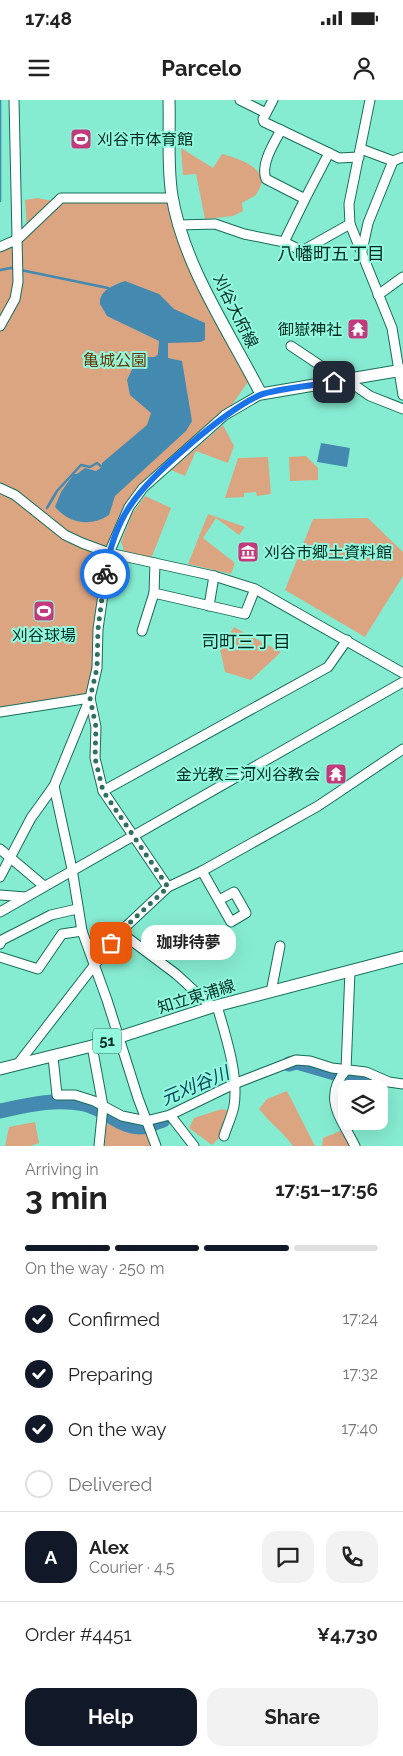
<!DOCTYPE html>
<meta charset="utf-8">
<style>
body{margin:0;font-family:Raleway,"Noto Sans JP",sans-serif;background:#f2f2f2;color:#222;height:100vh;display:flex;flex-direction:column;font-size:19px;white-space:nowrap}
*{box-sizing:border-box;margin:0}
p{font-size:16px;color:#767676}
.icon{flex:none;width:28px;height:28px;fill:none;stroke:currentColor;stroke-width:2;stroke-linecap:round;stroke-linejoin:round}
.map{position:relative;height:1046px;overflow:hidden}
.sheet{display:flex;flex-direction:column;background:#fff;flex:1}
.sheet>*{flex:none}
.controls{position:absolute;left:338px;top:980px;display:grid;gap:10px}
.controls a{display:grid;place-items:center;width:50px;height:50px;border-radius:10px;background:#fff;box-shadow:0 5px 20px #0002;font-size:25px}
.pin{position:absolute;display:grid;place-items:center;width:42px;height:42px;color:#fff;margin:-21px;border-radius:10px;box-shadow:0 2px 8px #0006}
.courier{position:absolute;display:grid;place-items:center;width:50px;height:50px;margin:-25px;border:4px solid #1a73e8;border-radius:50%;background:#fff;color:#222;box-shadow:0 1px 6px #0007}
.bubble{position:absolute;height:35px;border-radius:15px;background:#fff;box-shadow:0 5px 20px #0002;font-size:16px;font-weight:700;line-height:35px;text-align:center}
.overview em{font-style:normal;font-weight:700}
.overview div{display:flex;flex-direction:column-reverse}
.overview{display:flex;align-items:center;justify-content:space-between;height:85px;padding:0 25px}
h1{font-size:32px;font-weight:700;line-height:38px}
.bar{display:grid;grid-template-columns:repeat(4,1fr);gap:8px 5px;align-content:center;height:60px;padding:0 25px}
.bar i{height:6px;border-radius:4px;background:#e0e0e0}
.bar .active{background:#111827}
.bar p{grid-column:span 4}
.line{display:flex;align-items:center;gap:12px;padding:0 25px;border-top:1px solid #e0e0e0}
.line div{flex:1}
.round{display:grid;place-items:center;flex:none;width:52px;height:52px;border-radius:15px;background:#f2f2f2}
ol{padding:0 25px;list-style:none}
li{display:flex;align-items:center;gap:15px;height:55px}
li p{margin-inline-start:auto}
li .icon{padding:5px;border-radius:50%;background:#111827;color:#fff;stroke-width:4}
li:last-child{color:#767676}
li i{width:28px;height:28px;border:2px solid #e0e0e0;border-radius:50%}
.button{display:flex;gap:10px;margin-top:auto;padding:10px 25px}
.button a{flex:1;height:58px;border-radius:15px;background:#111827;color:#fff;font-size:20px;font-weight:700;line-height:58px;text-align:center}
.button a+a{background:#f2f2f2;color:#222}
.status{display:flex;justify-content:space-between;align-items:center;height:35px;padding:0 25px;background:#fff;direction:ltr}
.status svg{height:14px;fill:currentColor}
header{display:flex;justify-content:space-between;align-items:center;height:65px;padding:0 25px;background:#fff;font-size:22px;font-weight:700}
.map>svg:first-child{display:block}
</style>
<div class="status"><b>17:48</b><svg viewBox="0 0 49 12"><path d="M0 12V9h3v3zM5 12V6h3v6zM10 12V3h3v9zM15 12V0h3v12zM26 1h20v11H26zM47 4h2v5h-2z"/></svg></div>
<header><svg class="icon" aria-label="menu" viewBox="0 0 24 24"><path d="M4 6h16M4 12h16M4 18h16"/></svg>Parcelo<svg class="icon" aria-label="person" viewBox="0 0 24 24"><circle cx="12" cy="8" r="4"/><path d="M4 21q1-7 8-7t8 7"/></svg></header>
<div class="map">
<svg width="403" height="1046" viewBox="0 0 403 1046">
<rect width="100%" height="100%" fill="#86ecd1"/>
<g fill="#dba581">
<path d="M181,48L213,68L222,54C234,57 260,65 262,80C262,85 258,91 256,95L242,103L243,111L233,116L205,119L196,74L183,75Z"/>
<path d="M37,98L53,101L61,98H172L178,125L252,276L225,315L143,388L109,453L90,598L0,612V147L27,130L25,100Z"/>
<path d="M223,325L234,346L228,363L196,351L185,376L171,370Z"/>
<path d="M306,356L318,368V380L290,381L289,357Z"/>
<path d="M268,357L271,394L257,396L256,392L244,393V397L225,398L238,358Z"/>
<path d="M145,396L171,408L151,459L125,454L121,442L132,414Z"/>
<path d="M208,414L245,427L239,435L216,418L203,438L235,463L231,474L188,464Z"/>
<path d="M368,418L403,452V476L365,537L285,490L313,419Z"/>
<path d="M234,527L281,552L251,580L225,572L220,549Z"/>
<path d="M287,991L315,1046H293C283,1032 270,1023 259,1009L267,999Z"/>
<path d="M222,1009L229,1011L221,1036L212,1045L189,1028L194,1018Z"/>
<path d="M108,1021L128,1031L146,1032L152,1046H102L101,1041Z"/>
<path d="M35,1022L39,1043L30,1046H5L9,1027Z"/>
<path d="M343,1030L350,1046H322L323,1038Z"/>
</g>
<g fill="#448ab0">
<path d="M125,181L159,194L174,209L205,223V240L200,242L168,243V258L182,261L192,321L186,331L115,396L109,415C91,427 70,424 55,407L61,392L74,374H77L85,368L96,371L102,367V363L147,325L151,313L130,295L127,280L138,257H155L158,254L159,241L107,216L100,204C99,190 114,185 125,181Z"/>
<path d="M321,343L350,348L347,367L317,362Z"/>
</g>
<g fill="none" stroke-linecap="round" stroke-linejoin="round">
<g stroke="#448ab0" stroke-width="2.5">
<path d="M0,101V0"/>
<path d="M11,168L108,188"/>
<path d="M0,170L11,168"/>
<path d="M47,408L57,391L81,365L90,367L97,363L102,367"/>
</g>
<g stroke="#448ab0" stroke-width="15">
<path d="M289,964L297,962L345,976L364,975L378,981"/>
<path d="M0,1011C28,1005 55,998 84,1004C104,1008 119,1027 141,1027C147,1027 156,1022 163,1020"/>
</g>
<g stroke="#176d5b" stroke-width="11">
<g id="minor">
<path d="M240,0L266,13"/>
<path d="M273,0L263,19L264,22L281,30"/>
<path d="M370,0L349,104L350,124L392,228L403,295"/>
<path d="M361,49L393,61L368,123L362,151"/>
<path d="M329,53L339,58L359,57"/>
<path d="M393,61L403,57"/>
<path d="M178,125L215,124L244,134L284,142L302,151L350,124"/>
<path d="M284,142L305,99L266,79C260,65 274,43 281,30L329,53L305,99"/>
<path d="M0,147L18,139L61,98H172"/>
<path d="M378,195L403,177"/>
<path d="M0,226L15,199L18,182L14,0"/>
<path d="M291,246L333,274L334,282"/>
<path d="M347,280L370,296L403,309"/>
<path d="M0,388L15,395L65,435L82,443L109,453L214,476L255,489L403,573"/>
<path d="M155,463L154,493L245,514L255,489"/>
<path d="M209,506L214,476"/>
<path d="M142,531L154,493"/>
<path d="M0,612L90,598L96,627L95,658L103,691L168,787"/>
<path d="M54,686L72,769L82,831L107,900L138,998L156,1046"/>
<path d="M103,691L328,567L347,540"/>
<path d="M0,749L44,786"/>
<path d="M202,771L231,822L246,813L234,792L219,800"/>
<path d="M0,777L31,718L54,686L90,598L97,568L98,529L109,453L129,407L143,388L225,315L261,294"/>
<path d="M0,795L25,797"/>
<path d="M0,812L403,582"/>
<path d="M120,832L176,874L212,907"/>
<path d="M0,844L2,840L51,815L77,809"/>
<path d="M0,857L38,869L62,834L82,831"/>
<path d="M271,892L280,846"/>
<path d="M217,906C225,934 239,975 234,1006C232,1016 227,1026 224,1036"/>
<path d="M92,946L103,1006L99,1046"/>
<path d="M53,957L57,995H75L94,1001L122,1016L146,1021L170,1015L234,984L296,960L310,961L332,968L366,972L389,982L403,984"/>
<path d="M17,965L120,832L168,787L202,771L318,706L403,649"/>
<path d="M346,970L350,871"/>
<path d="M346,970C322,998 341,1018 355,1046"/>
<path d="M170,1015L194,1046"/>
</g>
</g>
<g stroke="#176d5b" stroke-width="13">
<g id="major">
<path d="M169,0C170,31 167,65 172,96C184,167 229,231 261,294L403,270"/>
<path d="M0,969L92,946L212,907L403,857"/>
</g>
</g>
<use href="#minor" stroke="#fff" stroke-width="9"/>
<use href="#major" stroke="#fff" stroke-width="11"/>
</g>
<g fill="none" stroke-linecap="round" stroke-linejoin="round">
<path stroke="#2f6f5f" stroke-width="5" stroke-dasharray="0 9" d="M105,474L98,529L97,568L90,598L96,627L95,658L103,691L168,787L120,832L111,843"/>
<path stroke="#1a73e8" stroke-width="6" d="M105,474C109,451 117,425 130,406C151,374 225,311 260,295C274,289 316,285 334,282"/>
</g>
<defs>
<g id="stadium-square" transform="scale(1.125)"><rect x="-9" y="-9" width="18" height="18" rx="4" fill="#c13b7c" stroke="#93f9de"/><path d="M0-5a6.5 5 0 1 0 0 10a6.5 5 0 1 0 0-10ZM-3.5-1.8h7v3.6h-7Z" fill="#fff"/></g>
<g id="temple-square" transform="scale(1.125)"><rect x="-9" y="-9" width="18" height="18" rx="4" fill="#c13b7c" stroke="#93f9de"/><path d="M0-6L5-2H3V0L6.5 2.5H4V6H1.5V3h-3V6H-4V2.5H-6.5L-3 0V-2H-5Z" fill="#fff"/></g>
<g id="museum-square" transform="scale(1.125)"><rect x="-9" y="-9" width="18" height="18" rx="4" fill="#c13b7c" stroke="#93f9de"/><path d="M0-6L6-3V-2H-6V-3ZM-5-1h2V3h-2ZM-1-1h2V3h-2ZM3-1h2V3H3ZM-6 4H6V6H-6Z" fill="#fff"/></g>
</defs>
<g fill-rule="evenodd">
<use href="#stadium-square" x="81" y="39"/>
<use href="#temple-square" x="358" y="229"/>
<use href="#museum-square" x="248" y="452"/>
<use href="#stadium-square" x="44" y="511"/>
<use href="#temple-square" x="336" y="674"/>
</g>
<g text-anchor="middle" stroke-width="4" stroke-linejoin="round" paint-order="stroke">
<rect fill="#93f9de" stroke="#2c6a5a" stroke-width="1" x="93" y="928.5" width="28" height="25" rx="4"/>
<g font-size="15" font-weight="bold" fill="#002c22">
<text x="107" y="946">51</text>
</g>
<g font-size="16" fill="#002c22" stroke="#93f9de" text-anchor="start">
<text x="97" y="45">刈谷市体育館</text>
<text x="342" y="235" text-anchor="end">御嶽神社</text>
<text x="264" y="458">刈谷市郷土資料館</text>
<text x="44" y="541" text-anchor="middle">刈谷球場</text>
<text x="320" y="680" text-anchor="end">金光教三河刈谷教会</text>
</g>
<g font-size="16" fill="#002c22" stroke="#93f9de">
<text transform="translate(236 211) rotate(63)" y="6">刈谷大府線</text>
<text transform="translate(196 896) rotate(-17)" y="6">知立東浦線</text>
</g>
<g font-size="16" fill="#6d3502" stroke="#93f9de">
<text x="115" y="266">亀城公園</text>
</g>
<g font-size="18" fill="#002c22" stroke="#93f9de">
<text x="331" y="160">八幡町五丁目</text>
<text x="246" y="548">司町三丁目</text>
</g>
<g font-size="18" font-style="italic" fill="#06425d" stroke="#93f9de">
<text transform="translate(195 986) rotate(-23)" y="6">元刈谷川</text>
</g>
</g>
</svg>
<div class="controls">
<a><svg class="icon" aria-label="layers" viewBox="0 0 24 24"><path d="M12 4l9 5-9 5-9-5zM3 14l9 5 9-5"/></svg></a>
</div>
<div class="pin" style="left:111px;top:843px;background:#ea580c"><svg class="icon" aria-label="bag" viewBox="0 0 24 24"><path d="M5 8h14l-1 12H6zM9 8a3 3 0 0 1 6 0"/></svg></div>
<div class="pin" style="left:334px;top:282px;background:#1f2937"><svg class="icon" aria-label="home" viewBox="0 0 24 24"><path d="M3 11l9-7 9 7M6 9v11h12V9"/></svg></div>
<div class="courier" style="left:105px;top:474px"><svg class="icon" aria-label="bike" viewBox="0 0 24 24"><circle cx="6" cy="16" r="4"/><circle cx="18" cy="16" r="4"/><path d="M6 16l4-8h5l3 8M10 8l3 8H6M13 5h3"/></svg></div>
<div class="bubble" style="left:141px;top:825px;width:95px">珈琲待夢</div>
</div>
<section class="sheet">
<div class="overview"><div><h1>3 min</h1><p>Arriving in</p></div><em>17:51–17:56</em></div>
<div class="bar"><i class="active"></i><i class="active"></i><i class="active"></i><i></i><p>On the way · 250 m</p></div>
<ol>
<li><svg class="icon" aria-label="check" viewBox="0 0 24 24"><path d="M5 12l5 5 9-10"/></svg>Confirmed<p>17:24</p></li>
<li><svg class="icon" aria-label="check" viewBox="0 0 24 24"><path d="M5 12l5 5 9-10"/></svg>Preparing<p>17:32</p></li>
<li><svg class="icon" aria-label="check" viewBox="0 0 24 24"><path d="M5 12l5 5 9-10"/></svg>On the way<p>17:40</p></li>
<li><i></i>Delivered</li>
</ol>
<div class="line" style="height:90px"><b class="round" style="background:#111827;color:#fff">A</b><div><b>Alex</b><p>Courier · 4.5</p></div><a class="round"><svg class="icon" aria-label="chat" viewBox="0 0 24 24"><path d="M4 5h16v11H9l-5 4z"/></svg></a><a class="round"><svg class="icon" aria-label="phone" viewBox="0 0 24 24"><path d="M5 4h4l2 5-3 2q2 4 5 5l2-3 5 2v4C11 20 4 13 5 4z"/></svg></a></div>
<div class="line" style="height:65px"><div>Order #4451</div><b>¥4,730</b></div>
<div class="button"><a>Help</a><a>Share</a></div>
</section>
